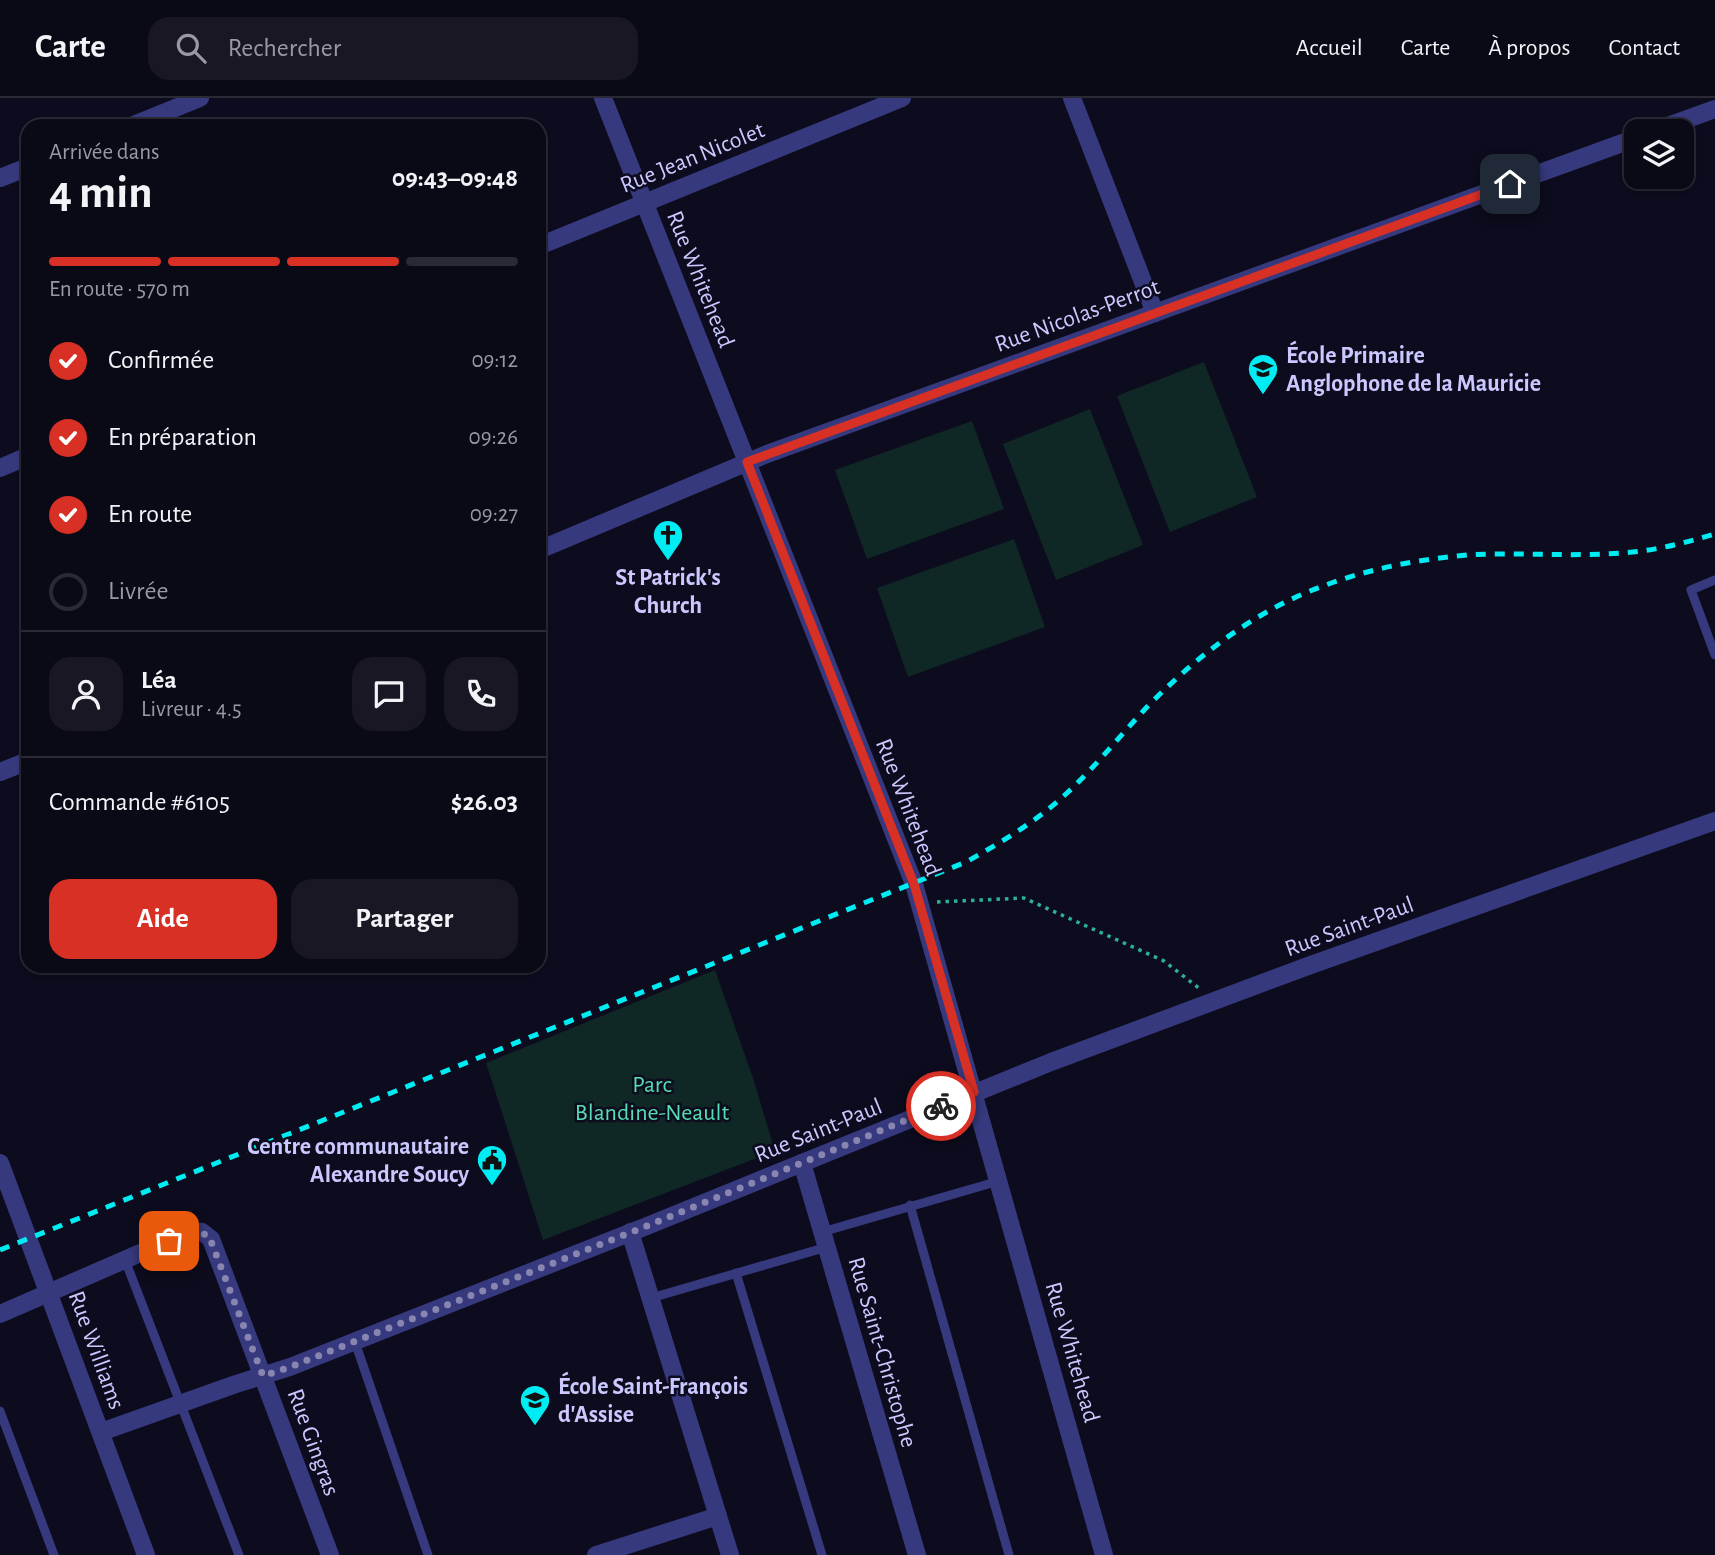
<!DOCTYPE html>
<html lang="fr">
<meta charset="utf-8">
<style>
body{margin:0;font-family:"Alegreya Sans",sans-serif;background:#181723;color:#f1f3f6;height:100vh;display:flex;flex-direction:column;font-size:26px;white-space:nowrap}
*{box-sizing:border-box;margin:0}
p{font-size:23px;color:#999aa1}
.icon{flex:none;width:38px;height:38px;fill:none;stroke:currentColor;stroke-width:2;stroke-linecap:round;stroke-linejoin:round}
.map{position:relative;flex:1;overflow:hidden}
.sheet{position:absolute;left:21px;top:21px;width:525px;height:854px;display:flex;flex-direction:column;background:#0a0916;border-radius:21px;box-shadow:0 2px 5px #0004,0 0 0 2px #2a2a35}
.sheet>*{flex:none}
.controls{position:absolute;left:1624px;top:21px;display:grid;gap:14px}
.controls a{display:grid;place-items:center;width:70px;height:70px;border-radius:14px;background:#0a0916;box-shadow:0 2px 5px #0004,0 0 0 2px #2a2a35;font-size:35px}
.pin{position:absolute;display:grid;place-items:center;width:60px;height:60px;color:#fff;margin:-30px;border-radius:14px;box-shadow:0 4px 10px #0006}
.courier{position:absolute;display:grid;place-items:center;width:70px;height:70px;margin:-35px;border:5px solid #d93025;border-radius:50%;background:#fff;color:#222;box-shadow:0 2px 9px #0007}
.summary em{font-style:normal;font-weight:700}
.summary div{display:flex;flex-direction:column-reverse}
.summary{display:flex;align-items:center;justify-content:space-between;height:119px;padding:0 28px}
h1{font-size:46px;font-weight:700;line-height:52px}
.bar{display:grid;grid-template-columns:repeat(4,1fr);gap:10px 7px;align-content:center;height:84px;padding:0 28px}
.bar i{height:9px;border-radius:5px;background:#2a2a35}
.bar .on{background:#d93025}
.bar p{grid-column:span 4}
.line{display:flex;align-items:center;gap:18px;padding:0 28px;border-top:2px solid #2a2a35}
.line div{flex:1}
.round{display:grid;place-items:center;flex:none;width:74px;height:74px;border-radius:21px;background:#181723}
ol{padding:0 28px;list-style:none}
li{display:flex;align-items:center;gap:21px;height:77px}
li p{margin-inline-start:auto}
li .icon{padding:7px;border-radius:50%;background:#d93025;color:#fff;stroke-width:4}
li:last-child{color:#999aa1}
li i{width:38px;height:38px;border:4px solid #2a2a35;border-radius:50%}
.button{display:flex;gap:14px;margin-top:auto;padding:14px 28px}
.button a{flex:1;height:80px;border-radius:21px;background:#d93025;color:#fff;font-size:28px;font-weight:700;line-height:80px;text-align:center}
.button a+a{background:#181723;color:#f1f3f6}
header{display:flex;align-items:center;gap:42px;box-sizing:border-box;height:98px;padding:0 35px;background:#0a0916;border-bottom:2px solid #2a2a35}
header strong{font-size:33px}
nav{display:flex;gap:38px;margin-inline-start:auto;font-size:24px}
.search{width:490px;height:63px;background:#181723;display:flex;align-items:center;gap:18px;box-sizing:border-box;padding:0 24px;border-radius:21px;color:#999aa1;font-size:26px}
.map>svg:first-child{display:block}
</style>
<header>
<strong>Carte</strong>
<div class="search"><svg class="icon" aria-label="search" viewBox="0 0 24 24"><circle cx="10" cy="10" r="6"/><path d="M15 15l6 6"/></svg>Rechercher</div>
<nav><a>Accueil</a><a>Carte</a><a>À propos</a><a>Contact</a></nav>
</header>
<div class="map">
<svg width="1715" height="1457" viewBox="0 0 1715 1457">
<rect width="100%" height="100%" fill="#0d0c1e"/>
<g fill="#0f2725">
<path d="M1204,264L1257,399L1170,434L1117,298Z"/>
<path d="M1090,311L1143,447L1056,482L1003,346Z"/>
<path d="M972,323L1004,411L867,461L835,372Z"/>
<path d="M1014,441L1045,529L908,579L877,490Z"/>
<path d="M715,872L753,980L775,1053L543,1142L486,965Z"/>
</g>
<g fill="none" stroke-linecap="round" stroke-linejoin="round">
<path stroke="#2daf9d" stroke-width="3.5" stroke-dasharray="3.5 5" stroke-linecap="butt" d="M937,804L1024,800L1164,863L1200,891"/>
<g stroke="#36397d" stroke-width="9">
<path d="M1715,482L1691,492L1715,557"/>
<path d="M910,1107L1009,1457"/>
<path d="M822,1134L999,1083"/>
<path d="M125,1162L239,1457"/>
<path d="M736,1175L822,1457"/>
<path d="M651,1200L827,1149"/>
<path d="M355,1244L428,1457"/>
<path d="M0,1313L54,1457"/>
</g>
<g stroke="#36397d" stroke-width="18">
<path d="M603,0L914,786L1104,1457"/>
<path d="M1072,0L1155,215"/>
<path d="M1654,33L1715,11"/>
<path d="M539,148L902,0"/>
<path d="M0,370L28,358"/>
<path d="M539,452L767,356L1636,40"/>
<path d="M0,674L28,663"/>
<path d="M0,1065L146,1457"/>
<path d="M802,1065L917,1457"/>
<path d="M630,1134L730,1457"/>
<path d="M0,1216L191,1133L202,1134L211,1141L330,1457"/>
<path d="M101,1334L236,1286L290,1269L647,1128L1051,964L1308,868L1715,723"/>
<path d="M596,1457L718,1418"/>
</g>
<g stroke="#36397d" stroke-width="18">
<path d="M131,28L200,0"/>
<path d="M0,80L28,69"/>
</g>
<path stroke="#00ecf3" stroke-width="5" stroke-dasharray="10 9" stroke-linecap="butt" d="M0,1152L966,764C1002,744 1037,723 1067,695C1095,669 1120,638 1146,610C1189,566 1238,526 1294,500C1349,475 1408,462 1468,457C1519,454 1571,459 1622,455C1654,453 1684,445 1715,436"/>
</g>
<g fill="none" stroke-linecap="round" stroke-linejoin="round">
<path stroke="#8886b0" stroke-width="7" stroke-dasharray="0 12.6" d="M169,1143L195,1133L209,1138L263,1278L290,1269L647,1128L941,1008"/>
<path stroke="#d93025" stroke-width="9" d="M941,1008L974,994L914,786L747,364L1510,86"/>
</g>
<defs>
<g id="school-pin" transform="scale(1.575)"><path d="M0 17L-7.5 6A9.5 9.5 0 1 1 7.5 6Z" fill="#00ecf3" stroke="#0d0c1e"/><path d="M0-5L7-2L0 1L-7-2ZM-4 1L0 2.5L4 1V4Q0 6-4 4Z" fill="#111"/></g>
<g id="church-pin" transform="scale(1.575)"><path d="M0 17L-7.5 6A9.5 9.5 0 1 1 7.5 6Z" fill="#00ecf3" stroke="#0d0c1e"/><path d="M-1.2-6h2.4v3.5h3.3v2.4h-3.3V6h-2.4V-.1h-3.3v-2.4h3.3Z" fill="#111"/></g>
<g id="civic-pin" transform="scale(1.575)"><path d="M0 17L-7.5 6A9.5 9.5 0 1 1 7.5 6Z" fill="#00ecf3" stroke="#0d0c1e"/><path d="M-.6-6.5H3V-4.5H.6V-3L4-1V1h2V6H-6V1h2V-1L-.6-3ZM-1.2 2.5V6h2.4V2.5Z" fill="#111"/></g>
</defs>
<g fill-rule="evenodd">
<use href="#school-pin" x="1263" y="271"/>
<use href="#church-pin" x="668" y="437"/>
<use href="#civic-pin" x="492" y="1062"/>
<use href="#school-pin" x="535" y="1302"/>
</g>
<g text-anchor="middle" stroke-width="5" stroke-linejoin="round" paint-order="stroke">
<g font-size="24" fill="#cac8ff" stroke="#0d0c1e">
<text transform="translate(692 59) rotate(-22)" y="8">Rue Jean Nicolet</text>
<text transform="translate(701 181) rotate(68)" y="8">Rue Whitehead</text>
<text transform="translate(1077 217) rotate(-20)" y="8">Rue Nicolas-Perrot</text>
<text transform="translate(909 709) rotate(69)" y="8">Rue Whitehead</text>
<text transform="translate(1349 828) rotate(-20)" y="8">Rue Saint-Paul</text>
<text transform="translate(818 1032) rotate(-22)" y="8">Rue Saint-Paul</text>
<text transform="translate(97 1252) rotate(70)" y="8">Rue Williams</text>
<text transform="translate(883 1254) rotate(74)" y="8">Rue Saint-Christophe</text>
<text transform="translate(1073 1254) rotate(74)" y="8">Rue Whitehead</text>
<text transform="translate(314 1344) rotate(70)" y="8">Rue Gingras</text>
</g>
<g font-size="24" font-weight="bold" fill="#cac8ff" stroke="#0d0c1e" text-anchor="start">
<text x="1286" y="265">École Primaire<tspan x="1286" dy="28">Anglophone de la Mauricie</tspan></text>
<text x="668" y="487" text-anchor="middle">St Patrick's<tspan x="668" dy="28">Church</tspan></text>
<text x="469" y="1056" text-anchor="end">Centre communautaire<tspan x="469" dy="28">Alexandre Soucy</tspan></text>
<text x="558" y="1296">École Saint-François<tspan x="558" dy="28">d'Assise</tspan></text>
</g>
<g font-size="24" fill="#55deb2" stroke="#0d0c1e">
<text x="652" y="994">Parc<tspan x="652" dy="28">Blandine-Neault</tspan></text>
</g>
</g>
</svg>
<div class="controls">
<a><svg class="icon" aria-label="layers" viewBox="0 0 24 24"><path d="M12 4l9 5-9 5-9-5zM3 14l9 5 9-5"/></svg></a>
</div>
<div class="pin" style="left:169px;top:1143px;background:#ea580c"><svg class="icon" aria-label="bag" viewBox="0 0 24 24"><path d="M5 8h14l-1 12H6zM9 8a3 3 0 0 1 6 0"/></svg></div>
<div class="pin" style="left:1510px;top:86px;background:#1f2937"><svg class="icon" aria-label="home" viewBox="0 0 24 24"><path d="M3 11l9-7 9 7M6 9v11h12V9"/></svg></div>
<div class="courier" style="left:941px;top:1008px"><svg class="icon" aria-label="bike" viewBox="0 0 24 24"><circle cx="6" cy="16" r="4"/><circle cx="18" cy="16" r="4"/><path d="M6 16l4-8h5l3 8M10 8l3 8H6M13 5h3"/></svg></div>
<section class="sheet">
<div class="summary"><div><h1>4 min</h1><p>Arrivée dans</p></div><em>09:43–09:48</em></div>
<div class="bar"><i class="on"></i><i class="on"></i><i class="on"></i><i></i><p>En route · 570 m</p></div>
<ol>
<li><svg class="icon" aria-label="check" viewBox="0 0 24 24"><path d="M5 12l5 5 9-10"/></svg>Confirmée<p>09:12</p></li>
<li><svg class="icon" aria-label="check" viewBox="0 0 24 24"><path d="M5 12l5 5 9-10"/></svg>En préparation<p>09:26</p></li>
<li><svg class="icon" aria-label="check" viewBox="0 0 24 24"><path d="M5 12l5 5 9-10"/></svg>En route<p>09:27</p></li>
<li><i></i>Livrée</li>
</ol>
<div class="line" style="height:126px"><a class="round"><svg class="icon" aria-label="person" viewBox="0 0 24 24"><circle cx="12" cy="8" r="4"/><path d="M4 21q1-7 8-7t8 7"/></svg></a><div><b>Léa</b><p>Livreur · 4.5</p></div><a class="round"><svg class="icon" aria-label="chat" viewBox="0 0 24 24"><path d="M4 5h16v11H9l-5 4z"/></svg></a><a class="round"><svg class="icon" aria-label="phone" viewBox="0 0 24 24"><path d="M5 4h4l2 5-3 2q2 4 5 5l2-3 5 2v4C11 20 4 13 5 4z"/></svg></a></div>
<div class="line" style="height:91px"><div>Commande #6105</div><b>$26.03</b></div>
<div class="button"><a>Aide</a><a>Partager</a></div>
</section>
</div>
